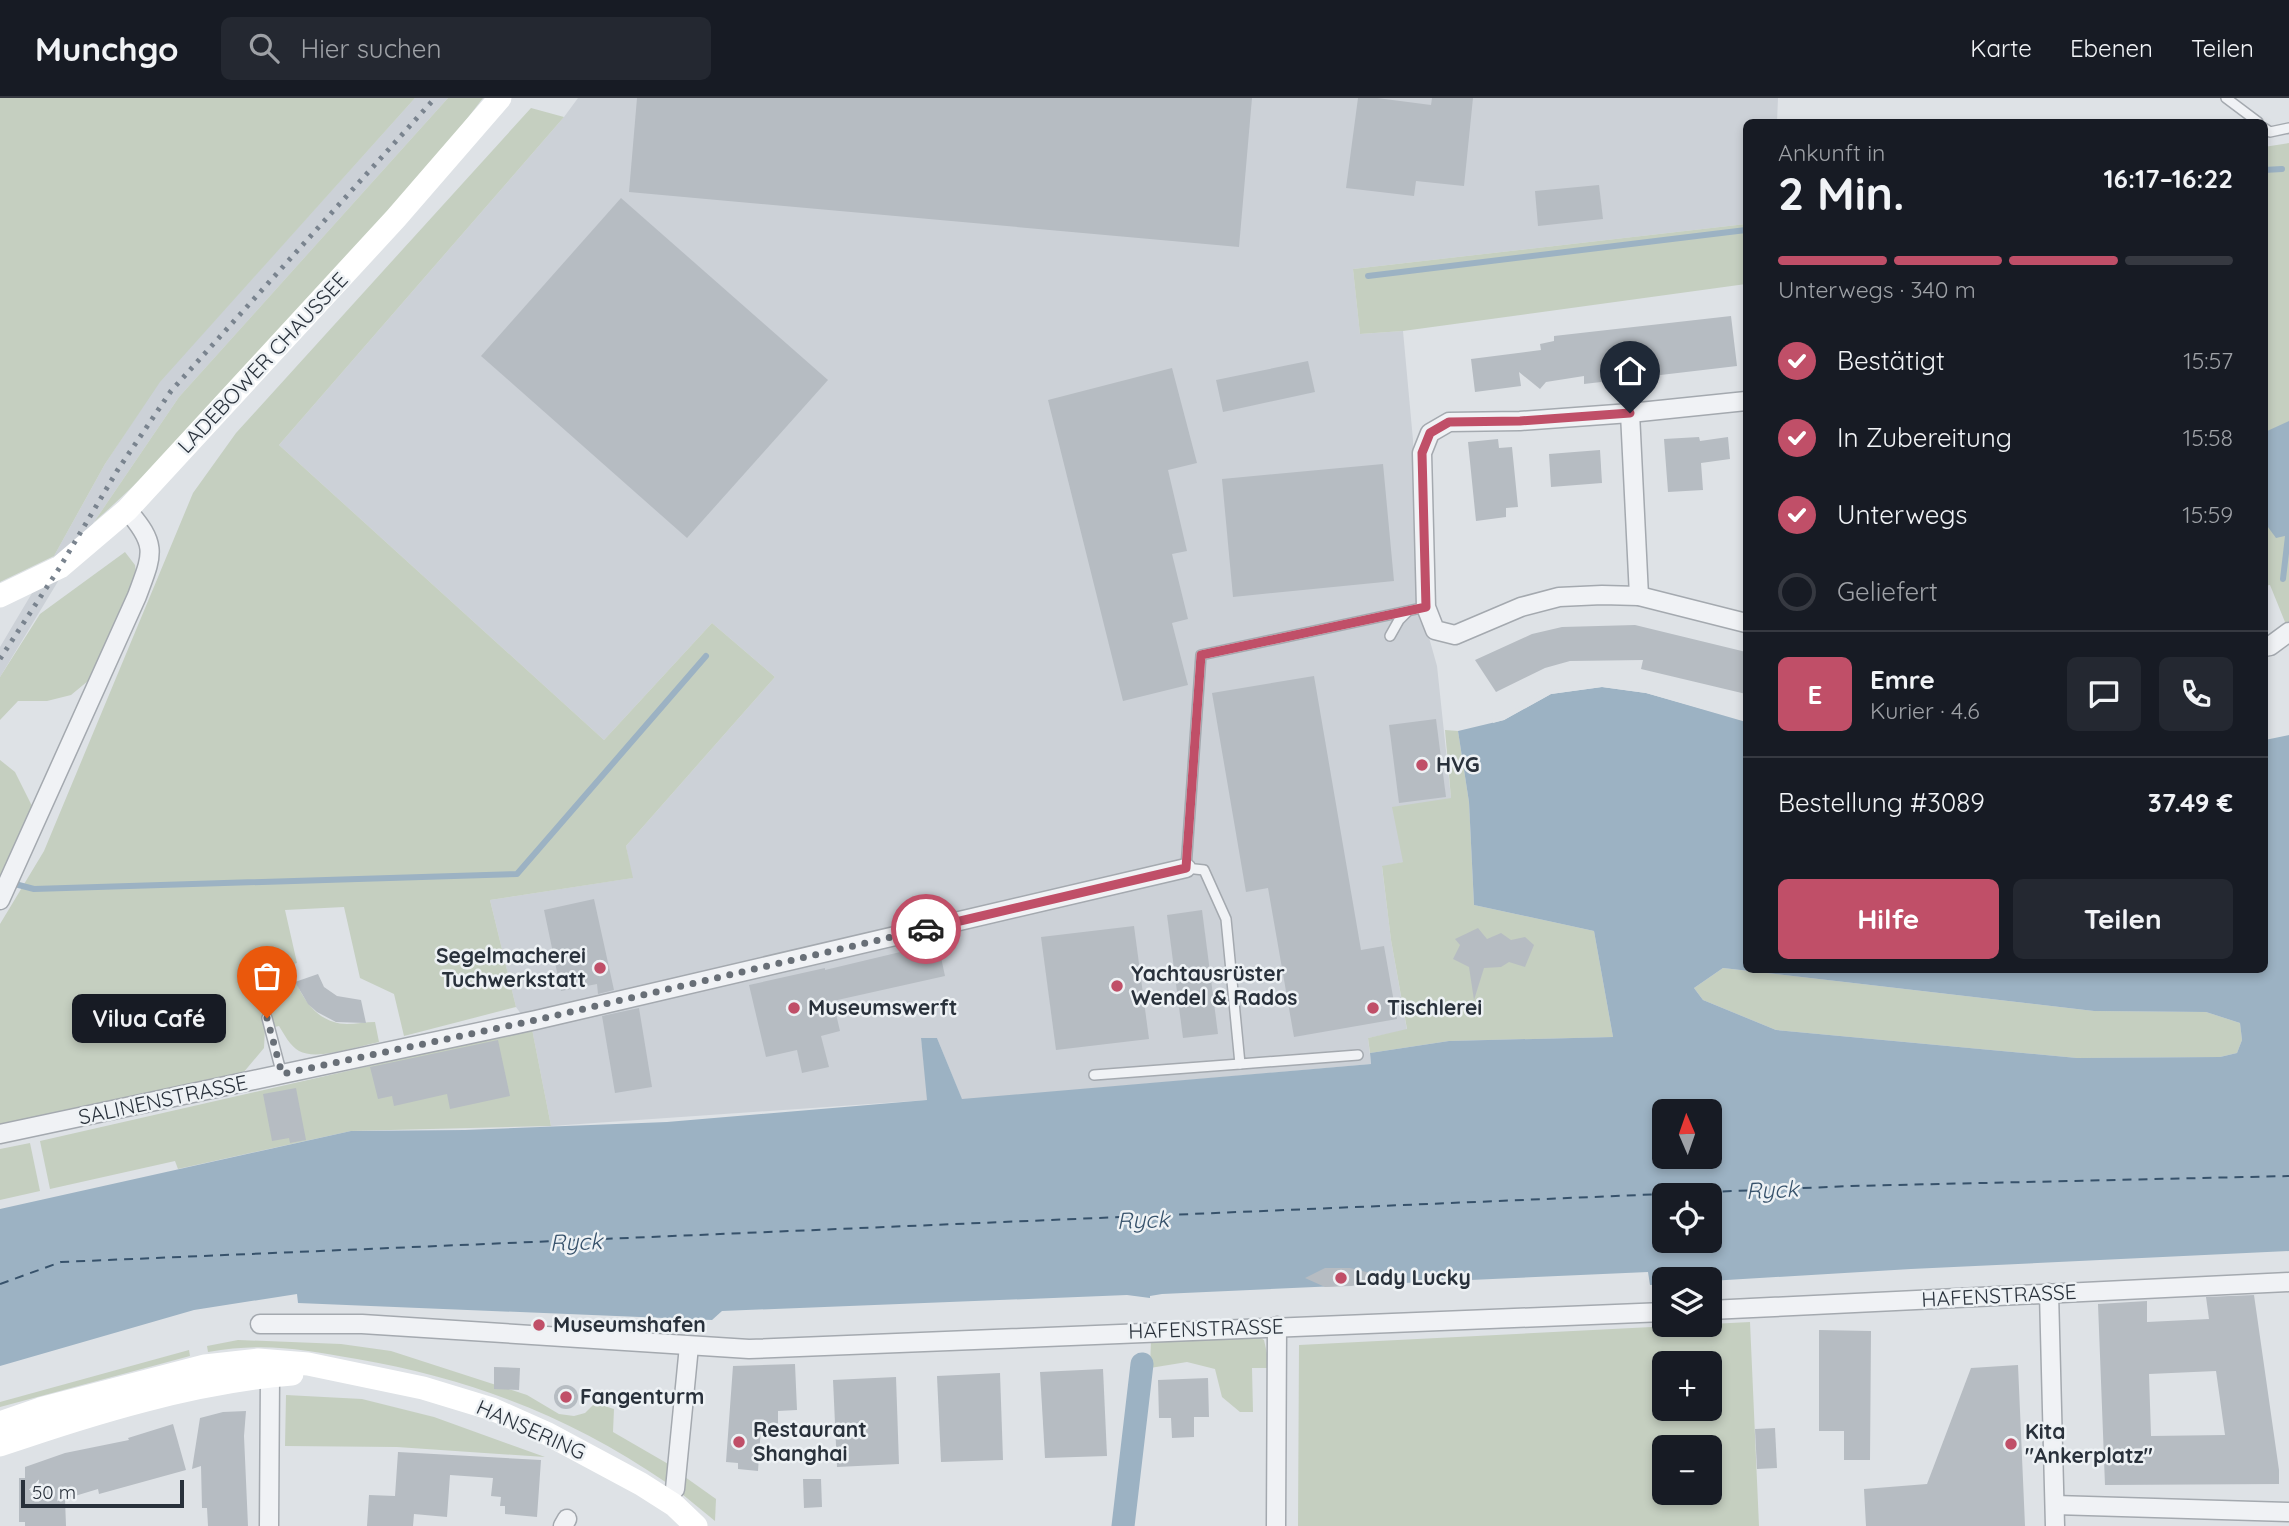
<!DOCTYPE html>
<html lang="de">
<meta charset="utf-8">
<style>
body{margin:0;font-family:Quicksand,sans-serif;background:#242831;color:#f1f3f6;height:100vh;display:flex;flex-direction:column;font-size:26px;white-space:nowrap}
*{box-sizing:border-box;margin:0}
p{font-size:23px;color:#9ea1a6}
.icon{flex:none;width:38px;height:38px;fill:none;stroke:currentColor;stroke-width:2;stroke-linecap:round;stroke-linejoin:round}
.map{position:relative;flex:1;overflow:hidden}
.panel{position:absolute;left:1743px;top:21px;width:525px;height:854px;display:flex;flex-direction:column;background:#171b24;border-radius:10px;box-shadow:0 4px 10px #0003}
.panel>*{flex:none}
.needle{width:46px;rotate:358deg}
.buttons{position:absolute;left:1652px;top:1001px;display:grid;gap:14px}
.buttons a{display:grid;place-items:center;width:70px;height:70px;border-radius:10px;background:#171b24;box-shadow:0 4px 10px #0003;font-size:35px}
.scale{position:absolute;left:21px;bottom:18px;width:163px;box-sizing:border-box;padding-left:7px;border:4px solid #29313b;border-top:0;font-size:19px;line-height:24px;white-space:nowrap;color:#29313b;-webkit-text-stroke:5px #edf1f4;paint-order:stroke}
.pin{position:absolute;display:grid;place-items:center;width:60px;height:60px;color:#fff;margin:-72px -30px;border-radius:50% 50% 50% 0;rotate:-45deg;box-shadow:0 0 7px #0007}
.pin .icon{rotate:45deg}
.courier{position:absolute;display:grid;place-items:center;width:70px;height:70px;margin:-35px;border:5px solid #c04f68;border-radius:50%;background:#fff;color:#222;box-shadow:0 2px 9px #0007}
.bubble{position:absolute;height:49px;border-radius:10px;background:#171b24;box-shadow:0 4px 10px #0003;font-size:23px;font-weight:700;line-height:49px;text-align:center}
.overview em{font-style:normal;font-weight:700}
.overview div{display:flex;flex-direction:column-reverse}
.overview{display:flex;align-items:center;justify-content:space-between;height:119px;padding:0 35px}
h1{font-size:46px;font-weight:700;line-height:52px}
.bar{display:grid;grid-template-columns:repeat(4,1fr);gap:10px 7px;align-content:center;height:84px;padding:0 35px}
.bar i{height:9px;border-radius:5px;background:#363941}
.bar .on{background:#c04f68}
.bar p{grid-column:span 4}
.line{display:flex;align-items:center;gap:18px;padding:0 35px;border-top:2px solid #363941}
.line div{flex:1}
.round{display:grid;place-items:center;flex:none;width:74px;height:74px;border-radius:10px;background:#242831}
ol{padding:0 35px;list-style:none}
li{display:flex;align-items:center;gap:21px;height:77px}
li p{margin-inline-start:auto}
li .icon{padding:7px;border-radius:50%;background:#c04f68;color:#fff;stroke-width:4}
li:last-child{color:#9ea1a6}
li i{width:38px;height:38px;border:4px solid #363941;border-radius:50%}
.action{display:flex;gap:14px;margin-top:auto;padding:14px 35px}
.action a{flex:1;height:80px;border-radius:10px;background:#c04f68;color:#fff;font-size:28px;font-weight:700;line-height:80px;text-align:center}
.action a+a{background:#242831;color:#f1f3f6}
header{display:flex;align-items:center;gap:42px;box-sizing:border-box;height:98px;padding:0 35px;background:#171b24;border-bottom:2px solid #363941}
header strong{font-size:33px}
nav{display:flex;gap:38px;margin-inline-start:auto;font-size:24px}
.search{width:490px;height:63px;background:#242831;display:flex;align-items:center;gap:18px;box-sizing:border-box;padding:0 24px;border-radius:10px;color:#9ea1a6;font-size:26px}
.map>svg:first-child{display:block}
</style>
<header>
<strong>Munchgo</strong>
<div class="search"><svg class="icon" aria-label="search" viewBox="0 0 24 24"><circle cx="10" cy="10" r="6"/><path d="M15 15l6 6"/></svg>Hier suchen</div>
<nav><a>Karte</a><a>Ebenen</a><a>Teilen</a></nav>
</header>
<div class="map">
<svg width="2289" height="1428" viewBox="0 0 2289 1428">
<rect width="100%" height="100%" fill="#dee2e6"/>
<g fill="#ccd1d7">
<path d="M415,0H448L179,299L94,424L0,579V549L54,458L105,366L159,284Z"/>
<path d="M578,0H1778L1777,24H1746V126L1353,171L1360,236L1403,233L1413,342L1419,504L1437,568L1451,700L1403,764L1382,769L1391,842L1407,932L1368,940L1371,966L962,1002L937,940H921L928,1002L551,1028L532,931L516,909L490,802L632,780L626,748L775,579L712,525L604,642L279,347L564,19Z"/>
</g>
<g fill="#c5cfc0" fill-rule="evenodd">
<path d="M0,0H415L160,284L105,366L54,458L0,484Z"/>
<path d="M448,0H483C420,83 347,160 276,237C217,300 160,367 94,424L179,299Z"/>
<path d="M531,10L564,19L279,347L604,642L712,525L775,579L626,748L633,780L490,802L516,909L404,938L394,896L360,880L344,809L285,812L297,865L291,867C297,894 315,926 347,926C356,926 366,924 375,924L379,944C359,948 317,963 299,953C290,948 284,936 279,928L265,931L264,950L243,975L39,1022L11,1027L0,1026V826L44,753L193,395L236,335Z"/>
<path d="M2289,45V526L2287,529L2270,487L2264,488V49Z"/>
<path d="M1746,126V186L1403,233L1360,236L1353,171Z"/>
<path d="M125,454L135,467L137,483L94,578L71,597L47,603H18L0,622V579L40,516Z"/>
<path d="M1445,632L1458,633L1469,704L1474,807L1594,833L1613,939L1449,943L1370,955L1368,940L1407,931L1391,842L1382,768L1403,764L1392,709L1451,700Z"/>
<path d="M0,662L15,674L33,710L0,780Z"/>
<path d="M1723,870L2094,913L2206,914L2240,925L2242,942L2237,955L2220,959L2077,960L1776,932L1703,902L1694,890Z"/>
<path d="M532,931L551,1028L351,1033L178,1071L175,1063L50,1091L40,1043Z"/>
<path d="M30,1045L40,1093L0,1102V1051Z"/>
<path d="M1750,1224L1759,1428H1298L1299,1247ZM1664,1265H1710V1311H1664ZM1664,1349H1710V1395H1664Z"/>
<path d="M1253,1236L1264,1242L1268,1260L1267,1270H1252L1253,1314H1240L1222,1299L1215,1271L1187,1264L1150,1270L1151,1242Z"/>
<path d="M238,1242L341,1246L391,1253L527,1297L559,1316L574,1318L585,1315L595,1305L614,1311L613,1334L670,1367L667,1385C571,1319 472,1281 357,1261C301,1251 264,1244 208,1254L207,1248Z"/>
<path d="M189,1252L190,1258L0,1309V1304Z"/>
<path d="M286,1297L362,1301L434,1319L545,1359L397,1349L285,1348Z"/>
<path d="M685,1379L716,1401L715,1423L682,1396Z"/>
</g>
<g fill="#9cb2c3" fill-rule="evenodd">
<path d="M2289,323V437L2276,440L2265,425V334Z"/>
<path d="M1602,589L1646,595L1746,624V872H2264L2265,642L2289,637V1153L1911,1171L1710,1183L1664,1181V1186L1650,1187L1648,1174L1162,1196L1150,1198V1200L1127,1197L722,1213L712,1222L298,1205L297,1196L194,1212L0,1268V1111L351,1033L465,1032L667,1024L927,1002L921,940H937L962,1001L1371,966L1370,955L1449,943L1613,939L1594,833L1474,807L1469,704L1458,633L1504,622L1551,596ZM1723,870L2094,913L2206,914L2240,925L2242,942L2237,955L2220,959L2077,960L1776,932L1703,902L1694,890ZM1664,1013H1710V1059H1664ZM1664,1097H1710V1143H1664Z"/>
</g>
<path fill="#dee2e6" d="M1602,586L1647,591L1730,614L1746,620V623L1646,595L1602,589L1551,596L1504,622L1493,625L1492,621L1503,618L1550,592Z"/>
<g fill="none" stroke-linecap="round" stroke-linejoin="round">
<g stroke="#9cb2c3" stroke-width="6">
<path d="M2264,72L2282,71"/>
<path d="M1368,178L1746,132"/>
<path d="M2283,481L2288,438"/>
<path d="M11,785L34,791L517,776L706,558"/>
</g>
<path stroke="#9cb2c3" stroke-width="23" d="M1123,1428L1142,1266"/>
<path stroke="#37526b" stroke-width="2" stroke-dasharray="9 7" stroke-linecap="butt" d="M0,1186L61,1164L1851,1088L2289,1078"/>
</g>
<g fill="#b6bcc2" fill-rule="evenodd">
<path d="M637,0H1252L1239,149L629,94Z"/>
<path d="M1358,0H1377L1431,7L1432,0H1473L1464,88L1416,83L1414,98L1346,90Z"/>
<path d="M1599,87L1603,121L1538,128L1535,93Z"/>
<path d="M621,100L828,282L687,440L481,258Z"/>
<path d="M1731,218L1737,268L1584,286V278L1546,284L1540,291L1519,274L1521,288L1475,294L1471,261L1541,252L1540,246L1554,243V238Z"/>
<path d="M1308,263L1315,294L1223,314L1216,282Z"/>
<path d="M1172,270L1197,365L1168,372L1187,453L1172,456L1188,521L1172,525L1188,587L1123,603L1048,302Z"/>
<path d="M1699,339L1700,343L1728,339L1730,361L1701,365L1703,392L1668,394L1664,341Z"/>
<path d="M1498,341L1499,350L1512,349L1518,409L1506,410V419L1476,423L1468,344Z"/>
<path d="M1600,352L1602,385L1551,389L1549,356Z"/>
<path d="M1383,366L1394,483L1233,499L1222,381Z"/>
<path d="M1635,527L1746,554V596L1641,571L1643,562L1570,563L1545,570L1496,594L1475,562L1532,536L1562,529Z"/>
<path d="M1314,578L1361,852L1384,848L1397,921L1294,939L1268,790L1246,794L1212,595Z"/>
<path d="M1436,621L1446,699L1399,705L1389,627Z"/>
<path d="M594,801L614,892L598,896L597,886L561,893L544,812Z"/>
<path d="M1202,812L1218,936L1183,940L1167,817Z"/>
<path d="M1134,828L1149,941L1056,952L1041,839Z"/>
<path d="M1478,830L1487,841L1501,835L1511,842L1525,839L1534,847L1525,869L1509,864L1501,869L1484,870L1474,902L1469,869L1453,861L1460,847L1455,841Z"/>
<path d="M938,845L945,878L833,903L840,933L821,938L829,969L802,975L797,952L766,959L749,887L825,870V872Z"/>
<path d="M318,876L324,889L337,898L361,902L366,925L336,924L317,914L308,906L295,884Z"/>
<path d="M639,910L652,989L615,995L602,918Z"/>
<path d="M498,942L510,998L450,1011L447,996L394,1008L392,998L378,1001L370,969Z"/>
<path d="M296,990L306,1042L290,1045L289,1040L272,1043L263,996Z"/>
<path d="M1325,1170H1350L1390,1180L1351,1188L1325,1189L1305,1180Z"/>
<path d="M2254,1197L2279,1372V1386L2105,1387L2098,1206L2147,1203V1224L2209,1221L2206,1199ZM2216,1273L2225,1337L2151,1338L2149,1276Z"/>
<path d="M1819,1232L1871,1233L1870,1362H1844V1333H1819Z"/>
<path d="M795,1266L797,1312L778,1313V1325L773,1330L761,1329L758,1373L738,1371V1365L726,1364L733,1268Z"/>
<path d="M2018,1267L2025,1428H1866L1864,1391L1927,1386L1971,1270Z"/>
<path d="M494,1269L520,1270L519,1292L494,1291Z"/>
<path d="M1103,1271L1107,1358L1045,1360L1040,1274Z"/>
<path d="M1000,1275L1003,1362L941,1364L937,1278Z"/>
<path d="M896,1279L899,1366L837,1369L833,1282Z"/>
<path d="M1208,1280L1209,1319H1194V1339L1172,1340L1171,1320H1159L1158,1282Z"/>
<circle cx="566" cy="1299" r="12"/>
<path d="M246,1313L244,1338L248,1428H208L207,1410H202L201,1368L192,1371L200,1320L223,1314Z"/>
<path d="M173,1326L186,1372L99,1396L98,1391L65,1401L66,1428H25V1424H19V1380H25V1369L65,1355L129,1342L128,1340Z"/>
<path d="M1775,1330L1777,1370L1757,1371L1755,1331Z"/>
<path d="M398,1354L541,1362L537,1419L505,1416V1408H500L501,1399L491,1398L493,1380L450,1377L447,1419L414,1416L413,1428H367L369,1397L395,1398Z"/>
<path d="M803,1381H821L822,1409L804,1410Z"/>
</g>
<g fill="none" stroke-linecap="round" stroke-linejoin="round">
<g stroke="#a4a9af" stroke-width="12">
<g id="lane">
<path d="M2226,0L2258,24"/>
<path d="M2264,30L2270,34L2289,30"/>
<path d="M1390,538L1399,522L1407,514"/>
<path d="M267,920L282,977"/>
<path d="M1358,957L1240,966L1226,821L1204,772L1186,770L1201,557L1426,509"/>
<path d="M1094,977L1240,966"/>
</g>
</g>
<g stroke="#a4a9af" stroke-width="21">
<g id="street">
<path d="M1746,303L1630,315L1520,323L1449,324L1430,335L1422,355L1426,509L1435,532L1455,537L1521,509L1559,499L1602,497L1639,498L1746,525"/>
<path d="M1630,315L1639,498"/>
<path d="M2264,549L2270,548L2289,534"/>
<path d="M0,802L137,498C152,457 159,448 127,412"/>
<path d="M0,1036L536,922L1186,770"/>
<path d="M2049,1195L2055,1428"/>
<path d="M1710,1212L2289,1184"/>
<path d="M260,1226H362L749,1251L1664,1214"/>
<path d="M675,1391L689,1248"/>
<path d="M2055,1407L2289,1414"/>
<path d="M269,1428L270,1278"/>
<path d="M563,1428L567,1421"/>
<path d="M1276,1428L1277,1228"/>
</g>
</g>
<use href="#lane" stroke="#f0f2f5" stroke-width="9"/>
<use href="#street" stroke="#f0f2f5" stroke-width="18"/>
<g stroke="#fff" stroke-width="23">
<path d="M0,498L60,469L127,412L396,120L500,0"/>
<path d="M0,1325L40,1311L205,1268L258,1262L308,1266L423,1290L492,1311L546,1335L641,1386L674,1407L696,1428"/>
<path d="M0,1347C93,1315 194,1284 292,1276"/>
</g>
<path stroke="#79838e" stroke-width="5" stroke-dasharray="3.5 7" stroke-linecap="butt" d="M0,561L60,469L117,373L171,293L435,0"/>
</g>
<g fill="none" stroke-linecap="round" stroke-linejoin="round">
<path stroke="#686f77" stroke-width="7" stroke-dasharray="0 12.6" d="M267,920L282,976L536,922L926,831"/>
<path stroke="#c04f68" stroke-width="9" d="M926,831L1186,770L1201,557L1426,509L1422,355L1430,335L1449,324L1520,323L1630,315"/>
</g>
<g fill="#c04f68" stroke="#edf1f4" stroke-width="2.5">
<circle cx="1422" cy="667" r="7"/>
<circle cx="600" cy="870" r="7"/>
<circle cx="1117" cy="888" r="7"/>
<circle cx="794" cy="910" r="7"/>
<circle cx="1373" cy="910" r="7"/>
<circle cx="1341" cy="1180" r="7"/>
<circle cx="539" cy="1227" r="7"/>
<circle cx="566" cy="1299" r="7"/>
<circle cx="739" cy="1344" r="7"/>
<circle cx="2011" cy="1346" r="7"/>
</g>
<g text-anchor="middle" stroke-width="5" stroke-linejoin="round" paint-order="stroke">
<g font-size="21" fill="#29313b" stroke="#edf1f4">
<text transform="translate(263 265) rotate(-47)" y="7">LADEBOWER CHAUSSEE</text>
<text transform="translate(163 1002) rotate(-12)" y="7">SALINENSTRASSE</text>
<text transform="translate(1999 1198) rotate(-3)" y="7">HAFENSTRASSE</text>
<text transform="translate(1206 1231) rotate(-2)" y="7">HAFENSTRASSE</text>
<text transform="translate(531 1332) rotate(24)" y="7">HANSERING</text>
</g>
<g font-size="21" font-weight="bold" fill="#29313b" stroke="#edf1f4" text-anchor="start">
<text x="1436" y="674">HVG</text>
<text x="586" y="865" text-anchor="end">Segelmacherei<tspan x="586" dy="24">Tuchwerkstatt</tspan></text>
<text x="1131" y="883">Yachtausrüster<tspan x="1131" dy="24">Wendel &amp; Rados</tspan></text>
<text x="808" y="917">Museumswerft</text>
<text x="1387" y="917">Tischlerei</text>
<text x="1355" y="1187">Lady Lucky</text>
<text x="553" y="1234">Museumshafen</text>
<text x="580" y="1306">Fangenturm</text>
<text x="753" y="1339">Restaurant<tspan x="753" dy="24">Shanghai</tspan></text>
<text x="2025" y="1341">Kita<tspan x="2025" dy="24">"Ankerplatz"</tspan></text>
</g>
<g font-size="23" font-style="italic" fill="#37526b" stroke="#edf1f4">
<text transform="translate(1772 1092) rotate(-3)" y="8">Ryck</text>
<text transform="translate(1143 1122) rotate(-2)" y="8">Ryck</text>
<text transform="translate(576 1144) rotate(-2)" y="8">Ryck</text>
</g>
</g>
</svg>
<div class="buttons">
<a><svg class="needle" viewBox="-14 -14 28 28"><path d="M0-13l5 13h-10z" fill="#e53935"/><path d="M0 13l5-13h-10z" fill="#9ea1a6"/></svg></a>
<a><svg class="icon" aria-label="locate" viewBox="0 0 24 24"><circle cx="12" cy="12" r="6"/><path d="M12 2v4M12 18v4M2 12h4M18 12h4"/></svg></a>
<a><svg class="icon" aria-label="layers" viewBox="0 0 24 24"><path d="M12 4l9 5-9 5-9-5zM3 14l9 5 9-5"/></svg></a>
<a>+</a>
<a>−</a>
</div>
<div class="scale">50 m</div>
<div class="pin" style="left:267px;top:920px;background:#ea580c"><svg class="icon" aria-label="bag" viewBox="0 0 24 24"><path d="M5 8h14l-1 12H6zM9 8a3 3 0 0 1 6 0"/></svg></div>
<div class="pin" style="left:1630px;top:315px;background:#1f2937"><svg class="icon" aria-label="home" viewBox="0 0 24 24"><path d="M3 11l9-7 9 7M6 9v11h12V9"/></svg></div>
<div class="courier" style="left:926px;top:831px"><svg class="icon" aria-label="car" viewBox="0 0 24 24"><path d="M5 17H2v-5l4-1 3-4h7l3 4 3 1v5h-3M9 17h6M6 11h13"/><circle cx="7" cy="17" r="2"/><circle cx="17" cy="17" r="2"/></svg></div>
<div class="bubble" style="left:72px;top:896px;width:154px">Vilua Café</div>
<section class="panel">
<div class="overview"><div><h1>2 Min.</h1><p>Ankunft in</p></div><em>16:17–16:22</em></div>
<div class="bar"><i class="on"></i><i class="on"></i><i class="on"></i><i></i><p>Unterwegs · 340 m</p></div>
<ol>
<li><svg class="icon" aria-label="check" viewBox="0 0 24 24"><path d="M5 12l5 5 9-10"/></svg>Bestätigt<p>15:57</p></li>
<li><svg class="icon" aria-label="check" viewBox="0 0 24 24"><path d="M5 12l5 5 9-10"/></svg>In Zubereitung<p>15:58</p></li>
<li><svg class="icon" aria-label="check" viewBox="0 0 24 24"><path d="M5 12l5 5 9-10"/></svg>Unterwegs<p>15:59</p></li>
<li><i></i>Geliefert</li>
</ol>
<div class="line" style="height:126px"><b class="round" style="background:#c04f68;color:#fff">E</b><div><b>Emre</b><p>Kurier · 4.6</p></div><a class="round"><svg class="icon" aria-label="chat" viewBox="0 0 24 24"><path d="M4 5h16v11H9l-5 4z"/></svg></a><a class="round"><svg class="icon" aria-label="phone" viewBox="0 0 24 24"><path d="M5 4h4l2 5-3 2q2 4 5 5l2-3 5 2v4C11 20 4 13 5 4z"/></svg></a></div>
<div class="line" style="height:91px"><div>Bestellung #3089</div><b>37.49 €</b></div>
<div class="action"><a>Hilfe</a><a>Teilen</a></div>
</section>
</div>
